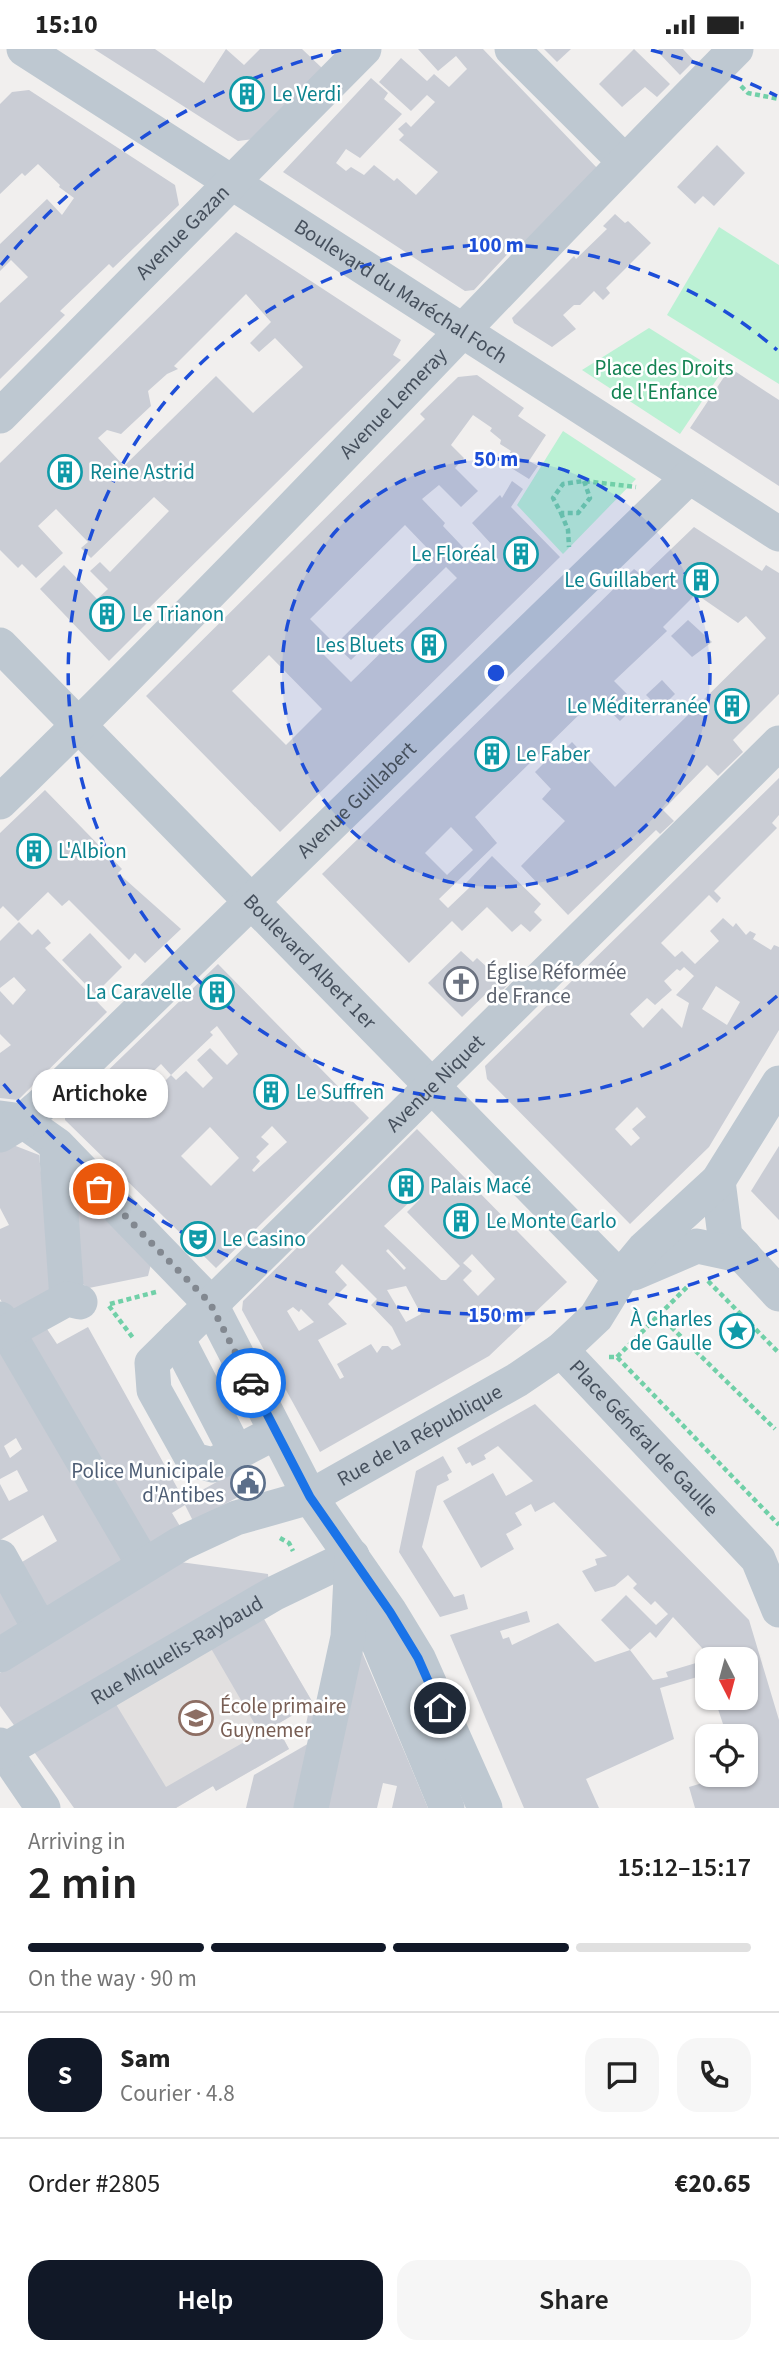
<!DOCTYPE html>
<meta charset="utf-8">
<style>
body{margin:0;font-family:"Source Sans 3",sans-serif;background:#f6f6f6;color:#222;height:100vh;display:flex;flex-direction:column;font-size:26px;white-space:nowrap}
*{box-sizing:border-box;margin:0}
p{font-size:23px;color:#767676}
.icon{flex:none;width:38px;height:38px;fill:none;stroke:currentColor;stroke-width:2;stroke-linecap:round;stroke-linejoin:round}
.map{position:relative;height:1759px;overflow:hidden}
.side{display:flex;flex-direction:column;background:#fff;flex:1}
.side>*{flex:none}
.needle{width:46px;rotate:174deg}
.tools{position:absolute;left:695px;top:1598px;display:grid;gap:14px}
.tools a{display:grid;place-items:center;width:63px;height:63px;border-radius:14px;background:#fff;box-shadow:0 2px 5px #0004;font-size:35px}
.pin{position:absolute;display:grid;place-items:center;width:60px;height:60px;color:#fff;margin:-30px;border:4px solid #fff;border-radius:50%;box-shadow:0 2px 7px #0007}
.courier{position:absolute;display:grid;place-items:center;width:70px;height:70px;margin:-35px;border:5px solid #1a73e8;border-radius:50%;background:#fff;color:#222;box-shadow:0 2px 9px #0007}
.bubble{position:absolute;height:49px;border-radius:21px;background:#fff;box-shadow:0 2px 5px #0004;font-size:23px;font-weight:600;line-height:49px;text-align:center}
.summary em{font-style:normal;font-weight:600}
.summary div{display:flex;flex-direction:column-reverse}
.summary{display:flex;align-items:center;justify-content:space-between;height:119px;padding:0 28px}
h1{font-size:46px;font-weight:600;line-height:52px}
.bar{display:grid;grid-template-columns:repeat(4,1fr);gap:10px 7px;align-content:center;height:84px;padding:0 28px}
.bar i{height:9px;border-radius:5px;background:#e0e0e0}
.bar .selected{background:#111827}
.bar p{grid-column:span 4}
.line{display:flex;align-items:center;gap:18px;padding:0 28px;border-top:2px solid #e0e0e0}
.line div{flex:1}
.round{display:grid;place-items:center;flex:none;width:74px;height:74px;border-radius:21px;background:#f6f6f6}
.button{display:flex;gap:14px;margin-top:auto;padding:14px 28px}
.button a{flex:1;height:80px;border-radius:21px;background:#111827;color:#fff;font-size:28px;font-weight:600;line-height:80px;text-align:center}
.button a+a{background:#f6f6f6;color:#222}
.status{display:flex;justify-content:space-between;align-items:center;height:49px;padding:0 35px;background:#fff;direction:ltr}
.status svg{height:19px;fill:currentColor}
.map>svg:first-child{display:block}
</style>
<div class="status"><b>15:10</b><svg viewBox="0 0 49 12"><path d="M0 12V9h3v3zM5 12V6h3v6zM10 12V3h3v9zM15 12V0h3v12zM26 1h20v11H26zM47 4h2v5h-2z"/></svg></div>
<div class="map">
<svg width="779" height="1759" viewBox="0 0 779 1759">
<rect width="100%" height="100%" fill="#f1efee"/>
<path fill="#e2e0e0" d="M261,1565L313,1654L276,1676L289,1700L216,1742L213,1737L176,1759L99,1661Z"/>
<g fill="#bbf1d4">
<path d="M719,178L779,216V335L667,266Z"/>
<path d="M649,279L721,324L680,385L582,321Z"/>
<path d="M563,382L636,430L563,505L517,456Z"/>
</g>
<g fill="#cacdd5" fill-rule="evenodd">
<path d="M94,0H155L204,34L226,0L244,16L260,0H302L322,19L254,90L238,92Z"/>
<path d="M418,0H483L598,120L522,200L516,196L474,241L465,242L283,123L371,29L388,44L384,50L402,65L360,109L346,100L336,114L346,122L351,118L364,126L374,116L394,132L397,129L416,146L438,123L399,91L404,86L398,80L406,73L411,78L435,53L427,46L411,62L379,33L401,9L427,32L434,25L449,38L467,20L456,7L438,22Z"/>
<path d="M544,0H571L557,13Z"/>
<path d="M634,0L670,35L657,48L645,38L622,58L599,35Z"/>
<path d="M659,0H683L694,12L680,26L657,2Z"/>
<path d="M29,41L175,136L179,156L113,219L109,215L60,262L65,266L0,330V254L28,228L11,211L0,222V195L47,150L62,166L74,149L59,138L60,136L38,115L25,127L22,124L0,145V55L12,43Z"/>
<path d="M717,96L745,124L714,157L703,147L695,155L677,138Z"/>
<path d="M615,165L625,174L628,172L651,194L606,239L610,244L603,251L594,242L580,256H574L563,266L576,280L552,298L514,274L512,269L574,207L576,210L607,180L603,177Z"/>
<path d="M236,183L401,291L393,306L401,311L147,561L153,568L109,612L40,540L64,516L97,550L108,540L90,522L100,513L110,523L169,462L154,448L91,509L81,499L88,493L56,460L38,477L63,504L36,529L22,515L18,519L0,501V414ZM246,245L271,273L250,294L259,303L275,289L303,318L253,364L216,327L124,417L98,389L107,381L121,385L151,357L148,342L167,325L178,320L174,317Z"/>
<path d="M730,319L779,351V437L690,379Z"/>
<path d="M477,326L524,359L518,367L546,386L529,412L538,417L529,430L503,414L511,402L500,395L501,391L490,382L492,379L473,366L451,396L464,409L455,419L478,442L461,458L439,436L422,450L445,474L443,477L477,513L494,498L472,474L500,446L502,449L512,432L523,440L511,458L560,508L280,783L146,647L425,370L420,365L458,328ZM405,476L430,502L335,596L351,611L446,518L457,529L351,633L321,603L332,592L310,570ZM269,606L322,660L286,696L232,642Z"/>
<path d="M694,478L762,522L766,516L779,524V645L733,691L743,703L718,727L707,716L663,761L674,772L660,785L656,781L568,866L521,817L565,772L542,750L551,740L535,723L554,704L558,707L572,693L615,738L766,589L746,567L738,574L696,545L663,578L667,582L614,632L637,655L620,672L596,649L475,768L497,794L439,850L448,859L469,839L466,834L492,807L541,855L534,863L542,871L530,883L521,875L512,883L487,858L462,882L452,872L409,914L322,825L634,520L643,527ZM451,778L473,801L447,826L425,804Z"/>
<path d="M688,571L712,593L692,608L671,587Z"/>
<path d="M662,631L675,645L660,660L646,646Z"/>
<path d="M779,729V766L772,774L777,779L714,842L721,849L717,854L709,846L661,894L675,908L682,902L695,915L719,892L710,882L723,869L733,878L736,874L746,886L750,882L756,885L753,890L771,901L774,896L779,898V981L709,1098L630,1175L487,1030L485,1017ZM684,918L694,927L676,946L689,954L682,979L662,959L643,979L630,965L647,949L655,956L672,941L664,932L677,920L680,922ZM716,937L740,953L727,976L702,960ZM637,1058L646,1068L632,1080L640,1089L631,1097L615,1080Z"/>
<path d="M45,741L122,820L118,824L181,880L145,914L135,904L129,911L69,851L62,857L48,843L18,872L3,857L0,860V784Z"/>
<path d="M19,873L32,886L38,880L51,894L45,899L107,963L18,1051L0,1049V1004L11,996L0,985V942L13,956L26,941L14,928L0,939V892Z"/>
<path d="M90,884L122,918L95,945L62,911Z"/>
<path d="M461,902L473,913L477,909L489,920L494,915L511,932L502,942L495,936L462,968L428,934Z"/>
<path d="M218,915L369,1069L216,1219L65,1071V1063ZM217,977L238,1005L227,1016L210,999L197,1011L213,1029L203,1039L186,1022L176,1031L171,1026L147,1050L136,1039L161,1015L171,1026L213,986L210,983ZM272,1077L287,1093L254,1123L252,1121L260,1112L256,1108L269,1095L261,1088ZM210,1078L239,1109L211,1137L181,1107Z"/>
<path d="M417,1080L567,1233L489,1307L320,1403L242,1261L243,1252ZM416,1147L420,1150L407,1163L460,1217L446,1231H441L384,1177ZM388,1200L406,1219L404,1221L386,1202ZM472,1205L495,1230L478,1247L463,1231L472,1222L463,1214ZM342,1215L377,1250L371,1256L392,1278L401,1296L392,1301L388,1297H382L377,1304L371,1295L364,1299L337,1315L344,1328L340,1330L318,1291L347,1275L328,1255L347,1236L335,1223ZM406,1237L421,1265L406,1273L387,1241ZM293,1258L299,1263L301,1260L314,1273L299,1282L287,1262Z"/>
<path d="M8,1094L39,1106L55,1246L12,1271L0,1250V1180L9,1176L0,1159V1098Z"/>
<path d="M779,1097V1171L751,1142Z"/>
<path d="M77,1142L151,1215L148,1227L89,1239L78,1232L70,1145Z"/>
<path d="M43,1274L57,1295L88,1278L184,1451L244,1418L255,1439L193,1472L185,1456L172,1464L181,1479L145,1500L21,1287Z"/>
<path d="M0,1287L130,1509L39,1566L12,1519L57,1492L43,1466L0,1491V1435L9,1452L28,1442L17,1421L0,1430ZM16,1389L22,1400L10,1409L4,1397Z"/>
<path d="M535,1355L749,1571L779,1671V1759H695L689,1738L729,1726H746V1687H717L715,1678L723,1675L714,1648H746V1610H706L702,1599L673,1568L656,1589L650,1583L630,1601L653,1631L668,1628L666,1623L696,1614L698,1618L701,1617L704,1626L660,1639L674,1690L586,1730L599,1759H524L450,1586L527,1562L530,1573L500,1582L503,1590L509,1588L512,1596L558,1574L595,1613L630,1601L601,1571L626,1546L656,1576L668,1565L655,1552L651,1556L633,1539L637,1535L628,1526L615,1537L595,1543L582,1522L597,1516L595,1510L607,1507L554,1453L535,1463L531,1455L515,1464L522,1476L506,1485L514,1500L481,1519L443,1452L493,1424L506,1447L533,1432L498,1397L484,1406L486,1410L472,1417L470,1413L466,1415L457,1399Z"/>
<path d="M443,1407L452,1423L447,1426L449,1431L437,1437L422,1498L454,1548L464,1545L468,1560L440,1568L399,1503L416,1422Z"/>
<path d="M180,1513L268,1525L269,1536L19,1683L0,1657V1624Z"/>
<path d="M0,1518L31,1572L0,1592Z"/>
<path d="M261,1565L313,1654L320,1651L312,1687L304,1685L310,1656L276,1676L289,1700L216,1742L213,1737L176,1759H74L32,1700L114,1652L166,1738L260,1684L209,1596Z"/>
<path d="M362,1603L410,1716L428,1759H392L397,1737L383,1734L377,1759H326Z"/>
<path d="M311,1693L296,1759H246L254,1726Z"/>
</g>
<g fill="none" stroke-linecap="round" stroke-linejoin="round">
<g stroke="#71d0a8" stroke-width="4.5" stroke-dasharray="5 3.5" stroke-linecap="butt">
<path d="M741,37L748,44L779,50"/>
<path d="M584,432L590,449L578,464H561L553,449L563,435L584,432L636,438"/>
<path d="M561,464L568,481L569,498"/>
<path d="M708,1232L779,1304"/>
<path d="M110,1255L156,1243"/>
<path d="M109,1257L133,1289"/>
<path d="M659,1266L775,1380"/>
<path d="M609,1308H617L779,1476"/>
<path d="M617,1308L688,1237"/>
<path d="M280,1489L289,1494L293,1502"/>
</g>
<g stroke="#bec8d1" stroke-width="35">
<path id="s1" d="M24,0L779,485"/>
<path d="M512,0L624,112"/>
<path id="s2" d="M0,367L364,0"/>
<path id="s3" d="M0,596L620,1229"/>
<path id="s4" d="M0,753C252,509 489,249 736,0"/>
<path d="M0,1069L23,1072L57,1096L210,1254L310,1448L390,1563L418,1609L485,1759"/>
<path id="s5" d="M0,1086L23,1072L47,1051L688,429"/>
<path d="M63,1103L57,1108L67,1250"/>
<path d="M718,1132L725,1187L779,1245"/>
<path d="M634,1224L697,1197L744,1207"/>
<path d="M0,1270L144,1516"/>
<path d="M7,1283L67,1250L80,1253"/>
<path d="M177,1289L236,1403"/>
<path id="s6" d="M561,1301L758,1510L779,1561"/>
<path id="s7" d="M276,1383L213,1416L193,1411L154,1341L152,1314L779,694"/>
<path d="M0,1508L40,1580"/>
<path d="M356,1540L447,1759"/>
<path id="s8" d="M0,1606L180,1495L236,1469L310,1448L517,1331L561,1301L596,1268L620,1229L644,1200L718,1132L779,1034"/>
<path d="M0,1696L43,1759"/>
<path id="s9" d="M4,1702L275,1544L352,1507"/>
<path d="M311,1759L348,1588L352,1507"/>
</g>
</g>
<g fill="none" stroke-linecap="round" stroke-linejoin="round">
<path stroke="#828890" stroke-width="7" stroke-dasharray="0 12.6" d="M99,1140L210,1254L251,1334"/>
<path stroke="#1a73e8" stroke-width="9" d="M251,1334L310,1448L390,1563L418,1609L440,1659"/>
</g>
<circle cx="496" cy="624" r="214" fill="#1d4ed8" fill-opacity=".12"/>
<g fill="none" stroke="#1d4ed8" stroke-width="3.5" stroke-dasharray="12 9">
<circle cx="496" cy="624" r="214"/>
<path d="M777 947A428 428 0 1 1 777 301"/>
<path d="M777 1201A642 642 0 0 1 1 1032M1 216A642 642 0 0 1 341 1M651 1A642 642 0 0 1 777 47"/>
</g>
<defs>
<g id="building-ring" transform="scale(1.75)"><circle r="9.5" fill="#fff" stroke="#0f9aa8" stroke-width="1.5"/><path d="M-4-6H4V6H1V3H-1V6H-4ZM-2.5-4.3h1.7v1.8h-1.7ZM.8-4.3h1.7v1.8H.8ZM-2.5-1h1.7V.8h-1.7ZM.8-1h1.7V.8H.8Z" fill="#0f9aa8"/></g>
<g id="church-ring" transform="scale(1.75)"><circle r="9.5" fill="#fff" stroke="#6b7280" stroke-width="1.5"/><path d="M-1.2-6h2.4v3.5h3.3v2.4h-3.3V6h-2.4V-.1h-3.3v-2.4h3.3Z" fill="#6b7280"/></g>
<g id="theatre-ring" transform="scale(1.75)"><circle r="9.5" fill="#fff" stroke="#0f9aa8" stroke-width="1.5"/><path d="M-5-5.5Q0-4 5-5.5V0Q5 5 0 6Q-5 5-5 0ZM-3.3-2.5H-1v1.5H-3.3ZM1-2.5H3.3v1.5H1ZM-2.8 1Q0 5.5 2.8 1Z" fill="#0f9aa8"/></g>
<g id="sight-ring" transform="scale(1.75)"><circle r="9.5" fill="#fff" stroke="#0f9aa8" stroke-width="1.5"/><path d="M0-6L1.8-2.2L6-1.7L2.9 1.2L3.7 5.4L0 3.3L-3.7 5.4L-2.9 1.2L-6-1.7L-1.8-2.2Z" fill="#0f9aa8"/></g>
<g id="civic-ring" transform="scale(1.75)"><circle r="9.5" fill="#fff" stroke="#5c6f8a" stroke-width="1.5"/><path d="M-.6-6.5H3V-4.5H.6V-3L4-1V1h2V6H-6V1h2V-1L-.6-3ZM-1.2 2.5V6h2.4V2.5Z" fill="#5c6f8a"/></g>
<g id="school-ring" transform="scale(1.75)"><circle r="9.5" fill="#fff" stroke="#8d6e63" stroke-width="1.5"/><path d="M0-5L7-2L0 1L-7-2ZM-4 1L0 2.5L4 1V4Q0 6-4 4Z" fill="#8d6e63"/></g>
</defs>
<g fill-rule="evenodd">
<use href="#building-ring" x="247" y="45"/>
<use href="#building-ring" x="65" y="423"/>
<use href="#building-ring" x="521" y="505"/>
<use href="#building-ring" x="701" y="531"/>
<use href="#building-ring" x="107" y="565"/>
<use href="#building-ring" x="429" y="596"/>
<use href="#building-ring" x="732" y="657"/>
<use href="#building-ring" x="492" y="705"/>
<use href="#building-ring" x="34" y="802"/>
<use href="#church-ring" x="461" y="935"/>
<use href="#building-ring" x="217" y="943"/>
<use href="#building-ring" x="271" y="1043"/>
<use href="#building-ring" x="406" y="1137"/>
<use href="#building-ring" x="461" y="1172"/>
<use href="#theatre-ring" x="198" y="1190"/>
<use href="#sight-ring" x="737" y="1282"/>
<use href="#civic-ring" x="248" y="1434"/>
<use href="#school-ring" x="196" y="1669"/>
</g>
<g text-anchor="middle" stroke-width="5" stroke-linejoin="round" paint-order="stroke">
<g font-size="21" fill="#0d838f" stroke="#fff" text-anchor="start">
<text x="272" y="52">Le Verdi</text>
<text x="90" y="430">Reine Astrid</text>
<text x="496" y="512" text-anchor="end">Le Floréal</text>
<text x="676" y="538" text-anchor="end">Le Guillabert</text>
<text x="132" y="572">Le Trianon</text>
<text x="404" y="603" text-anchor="end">Les Bluets</text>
<text x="708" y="664" text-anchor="end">Le Méditerranée</text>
<text x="516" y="712">Le Faber</text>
<text x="58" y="809">L'Albion</text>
<text x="192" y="950" text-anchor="end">La Caravelle</text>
<text x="296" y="1050">Le Suffren</text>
<text x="430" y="1144">Palais Macé</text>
<text x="486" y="1179">Le Monte Carlo</text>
<text x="222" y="1197">Le Casino</text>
<text x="712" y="1277" text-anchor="end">À Charles<tspan x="712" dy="24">de Gaulle</tspan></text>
</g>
<g font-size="21" fill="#46505d" stroke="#fff">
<text dy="7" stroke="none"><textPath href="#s2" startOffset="259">Avenue Gazan</textPath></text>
<text dy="7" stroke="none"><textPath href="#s1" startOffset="448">Boulevard du Maréchal Foch</textPath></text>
<text dy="7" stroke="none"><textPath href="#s4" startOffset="560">Avenue Lemeray</textPath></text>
<text dy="7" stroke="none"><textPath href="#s5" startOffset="490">Avenue Guillabert</textPath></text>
<text dy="7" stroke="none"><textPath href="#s3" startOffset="443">Boulevard Albert 1er</textPath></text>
<text dy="7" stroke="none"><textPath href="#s7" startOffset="597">Avenue Niquet</textPath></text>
<text dy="7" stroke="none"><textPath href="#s8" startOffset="476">Rue de la République</textPath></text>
<text dy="7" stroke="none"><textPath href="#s6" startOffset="121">Place Général de Gaulle</textPath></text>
<text dy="7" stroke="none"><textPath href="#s9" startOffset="200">Rue Miquelis-Raybaud</textPath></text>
</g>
<g font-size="21" fill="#138252" stroke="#fff">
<text x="664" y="326">Place des Droits<tspan x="664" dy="24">de l'Enfance</tspan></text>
</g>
<g font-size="21" fill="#5b616d" stroke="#fff" text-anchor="start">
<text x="486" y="930">Église Réformée<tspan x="486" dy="24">de France</tspan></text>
</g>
<g font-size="21" fill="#4e5e75" stroke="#fff" text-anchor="end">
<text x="224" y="1429">Police Municipale<tspan x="224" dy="24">d'Antibes</tspan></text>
</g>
<g font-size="21" fill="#785e54" stroke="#fff" text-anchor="start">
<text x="220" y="1664">École primaire<tspan x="220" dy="24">Guynemer</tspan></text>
</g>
</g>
<circle cx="496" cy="624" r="10" fill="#1d4ed8" stroke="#fff" stroke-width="3.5"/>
<g font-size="21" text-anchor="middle" font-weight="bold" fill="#1d4ed8" stroke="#fff" stroke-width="5" stroke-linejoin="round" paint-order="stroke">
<text x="496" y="203">100 m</text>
<text x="496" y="417">50 m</text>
<text x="496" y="1273">150 m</text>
</g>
</svg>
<div class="tools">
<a><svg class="needle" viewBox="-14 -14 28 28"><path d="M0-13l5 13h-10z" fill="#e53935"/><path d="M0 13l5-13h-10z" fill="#767676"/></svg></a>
<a><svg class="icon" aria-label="locate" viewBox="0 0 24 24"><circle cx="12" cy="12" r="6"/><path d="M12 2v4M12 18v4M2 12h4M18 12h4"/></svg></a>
</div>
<div class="pin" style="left:99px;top:1140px;background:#ea580c"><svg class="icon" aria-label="bag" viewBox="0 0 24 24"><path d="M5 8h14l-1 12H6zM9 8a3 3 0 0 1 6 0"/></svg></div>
<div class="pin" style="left:440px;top:1659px;background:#1f2937"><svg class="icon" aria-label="home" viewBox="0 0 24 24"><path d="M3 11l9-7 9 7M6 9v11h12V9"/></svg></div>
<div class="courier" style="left:251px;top:1334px"><svg class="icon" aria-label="car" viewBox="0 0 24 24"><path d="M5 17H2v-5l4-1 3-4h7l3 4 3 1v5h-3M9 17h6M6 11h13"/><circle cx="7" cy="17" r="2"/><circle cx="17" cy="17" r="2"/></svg></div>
<div class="bubble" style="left:32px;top:1020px;width:136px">Artichoke</div>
</div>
<section class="side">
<div class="summary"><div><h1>2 min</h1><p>Arriving in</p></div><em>15:12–15:17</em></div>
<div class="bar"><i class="selected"></i><i class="selected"></i><i class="selected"></i><i></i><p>On the way · 90 m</p></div>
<div class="line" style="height:126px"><b class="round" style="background:#111827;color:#fff">S</b><div><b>Sam</b><p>Courier · 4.8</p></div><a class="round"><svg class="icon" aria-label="chat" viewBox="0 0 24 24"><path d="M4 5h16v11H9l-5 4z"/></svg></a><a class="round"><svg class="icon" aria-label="phone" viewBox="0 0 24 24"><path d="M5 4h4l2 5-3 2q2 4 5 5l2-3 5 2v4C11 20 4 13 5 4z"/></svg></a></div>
<div class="line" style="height:91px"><div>Order #2805</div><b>€20.65</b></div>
<div class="button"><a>Help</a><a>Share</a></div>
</section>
